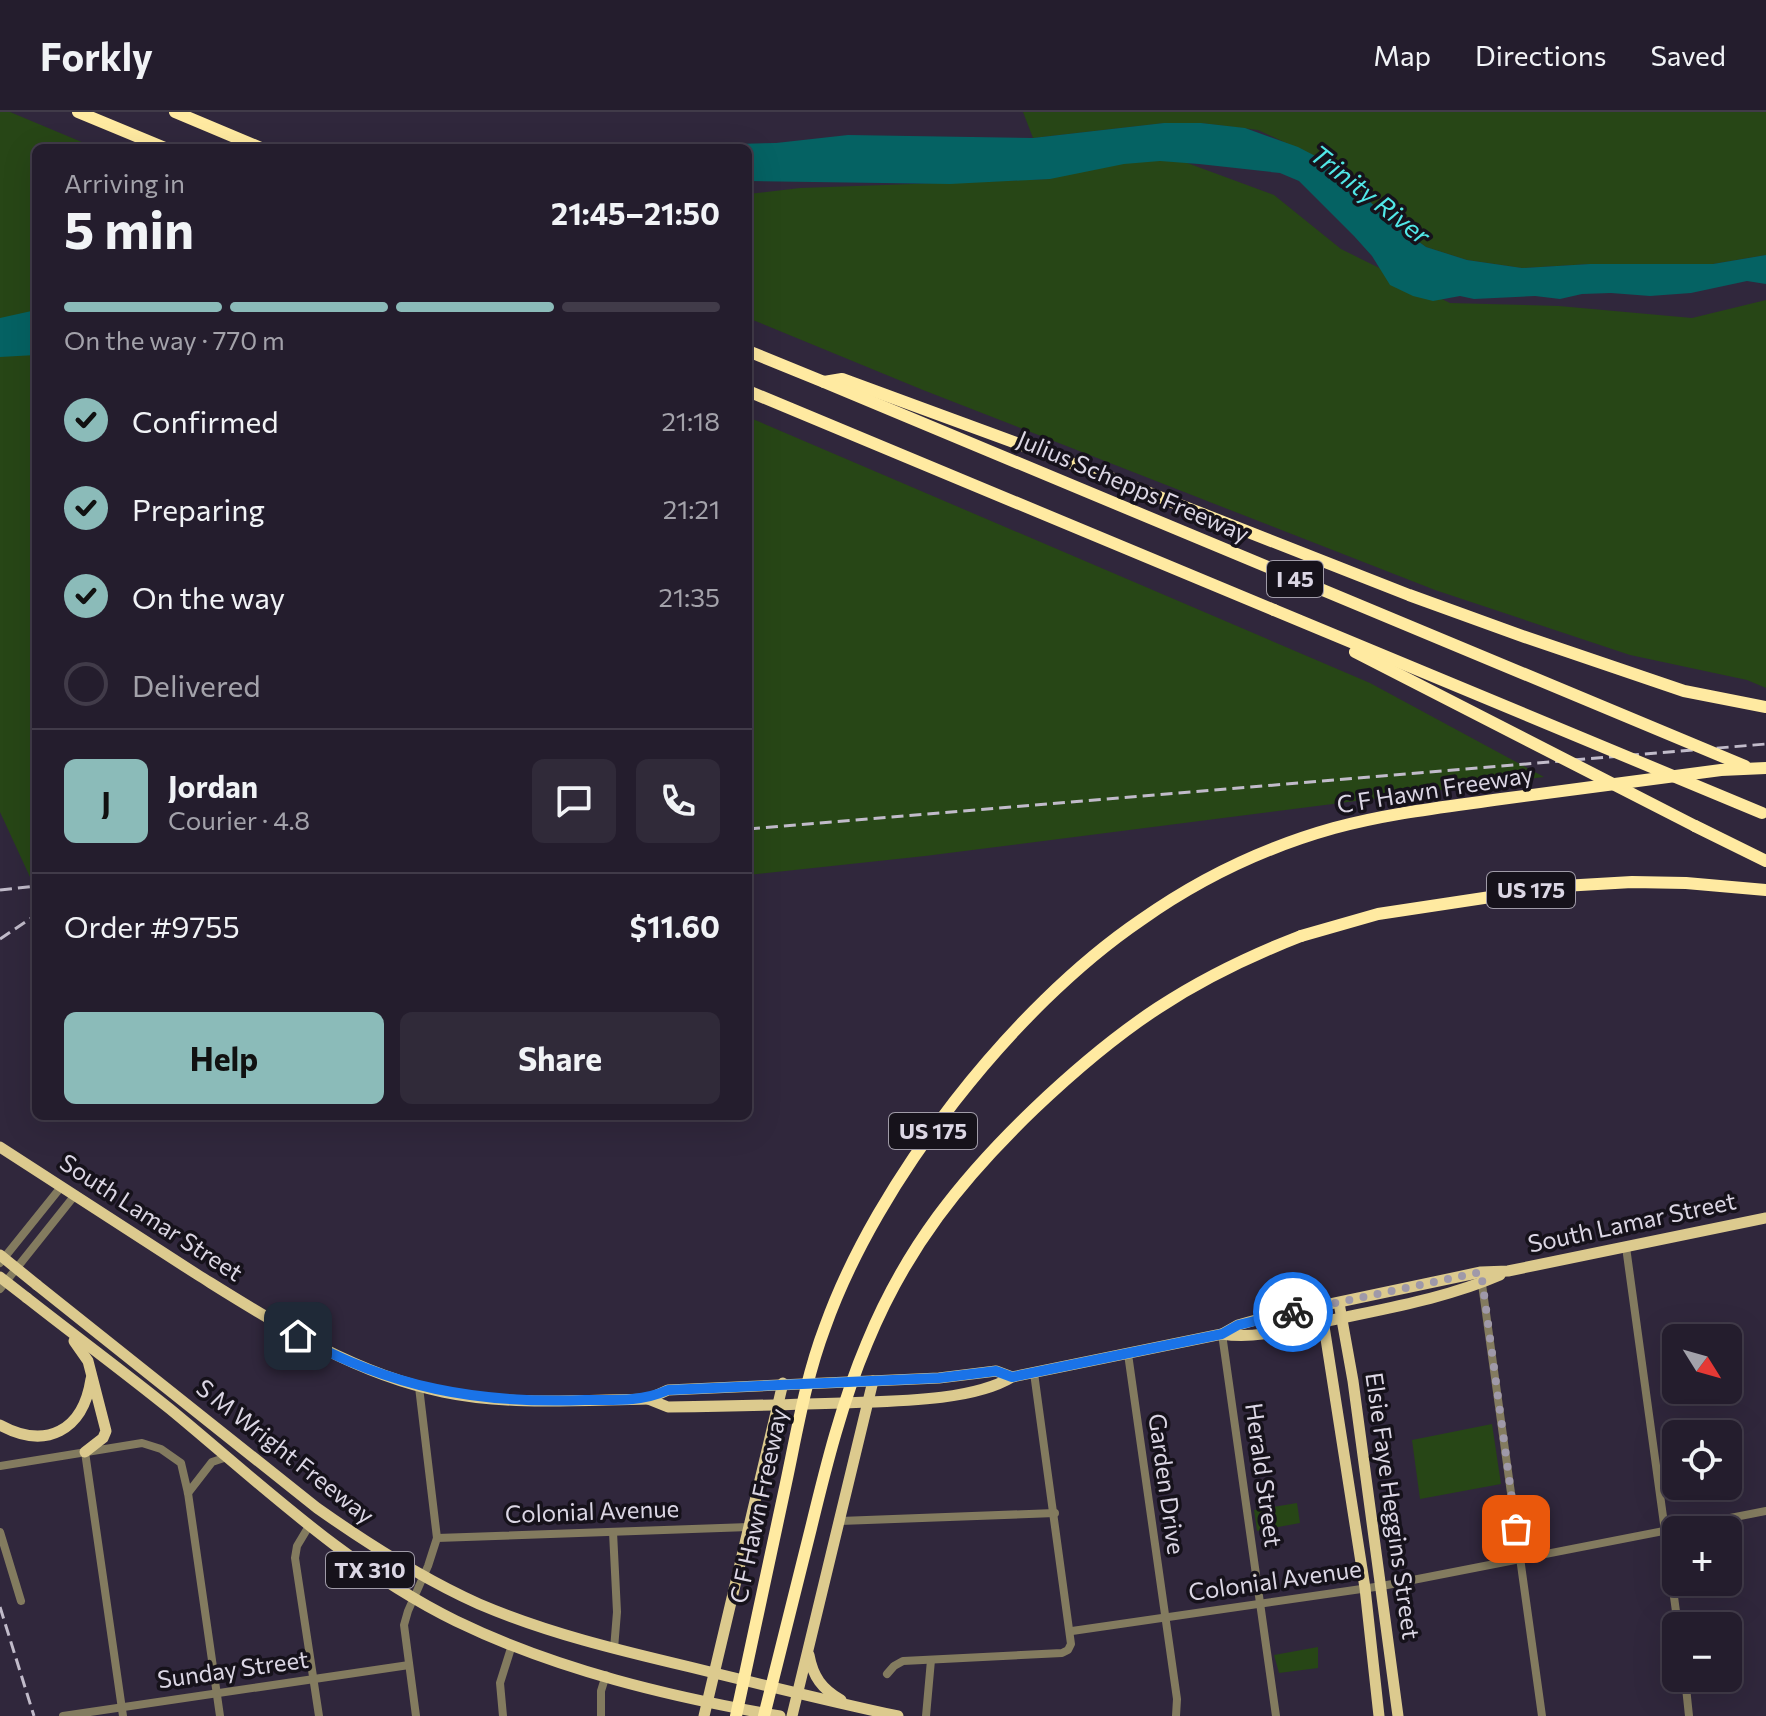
<!DOCTYPE html>
<meta charset="utf-8">
<style>
body{margin:0;font-family:Commissioner,sans-serif;background:#302a39;color:#f1f3f6;height:100vh;display:flex;flex-direction:column;font-size:30px;white-space:nowrap}
*{box-sizing:border-box;margin:0}
p{font-size:26px;color:#a3a2aa}
.icon{flex:none;width:44px;height:44px;fill:none;stroke:currentColor;stroke-width:2;stroke-linecap:round;stroke-linejoin:round}
.map{position:relative;flex:1;overflow:hidden}
.drawer{position:absolute;left:32px;top:32px;width:720px;height:976px;display:flex;flex-direction:column;background:#241d2d;border-radius:12px;box-shadow:0 8px 32px #0002,0 0 0 2px #413b49}
.drawer>*{flex:none}
.needle{width:52px;rotate:127deg}
.controls{position:absolute;left:1662px;top:1212px;display:grid;gap:16px}
.controls a{display:grid;place-items:center;width:80px;height:80px;border-radius:12px;background:#241d2d;box-shadow:0 8px 32px #0002,0 0 0 2px #413b49;font-size:40px}
.pin{position:absolute;display:grid;place-items:center;width:68px;height:68px;color:#fff;margin:-34px;border-radius:16px;box-shadow:0 4px 12px #0006}
.courier{position:absolute;display:grid;place-items:center;width:80px;height:80px;margin:-40px;border:6px solid #1a73e8;border-radius:50%;background:#fff;color:#222;box-shadow:0 2px 10px #0007}
.head em{font-style:normal;font-weight:700}
.head div{display:flex;flex-direction:column-reverse}
.head{display:flex;align-items:center;justify-content:space-between;height:136px;padding:0 32px}
h1{font-size:52px;font-weight:700;line-height:60px}
.bar{display:grid;grid-template-columns:repeat(4,1fr);gap:12px 8px;align-content:center;height:96px;padding:0 32px}
.bar i{height:10px;border-radius:6px;background:#413b49}
.bar .selected{background:#8bbbb9}
.bar p{grid-column:span 4}
.line{display:flex;align-items:center;gap:20px;padding:0 32px;border-top:2px solid #413b49}
.line div{flex:1}
.round{display:grid;place-items:center;flex:none;width:84px;height:84px;border-radius:12px;background:#302a39}
ol{padding:0 32px;list-style:none}
li{display:flex;align-items:center;gap:24px;height:88px}
li p{margin-inline-start:auto}
li .icon{padding:8px;border-radius:50%;background:#8bbbb9;color:#111;stroke-width:4}
li:last-child{color:#a3a2aa}
li i{width:44px;height:44px;border:4px solid #413b49;border-radius:50%}
.button{display:flex;gap:16px;margin-top:auto;padding:16px 32px}
.button a{flex:1;height:92px;border-radius:12px;background:#8bbbb9;color:#111;font-size:32px;font-weight:700;line-height:92px;text-align:center}
.button a+a{background:#302a39;color:#f1f3f6}
header{display:flex;align-items:center;gap:48px;box-sizing:border-box;height:112px;padding:0 40px;background:#241d2d;border-bottom:2px solid #413b49}
header strong{font-size:38px}
nav{display:flex;gap:44px;margin-inline-start:auto;font-size:28px}
.map>svg:first-child{display:block}
</style>
<header>
<strong>Forkly</strong>
<nav><a>Map</a><a>Directions</a><a>Saved</a></nav>
</header>
<div class="map">
<svg width="1766" height="1604" viewBox="0 0 1766 1604">
<rect width="100%" height="100%" fill="#30273c"/>
<g fill="#274616">
<path d="M0,0H10L96,36H36V778L0,700Z"/>
<path d="M1023,0H1766V143L1713,152H1590L1522,156L1467,148L1426,135L1393,111L1327,50L1258,18L1201,11H1165L1033,26Z"/>
<path d="M1099,41L1171,45L1274,83L1341,137L1450,191L1559,194L1692,206L1766,188V576L1747,568L1630,543L1435,478L923,278L748,206V82L800,76L1050,67Z"/>
<path d="M748,305L1370,571L1544,665L925,744L748,763Z"/>
<path d="M1492,1312L1501,1372L1420,1387L1412,1328Z"/>
<path d="M1297,1391L1300,1411L1257,1419L1254,1398Z"/>
<path d="M1318,1535V1556L1279,1561L1274,1543Z"/>
</g>
<g fill="#056263">
<path d="M1164,11H1201L1245,16L1298,35L1327,50L1393,111L1426,135L1467,148L1522,156L1590,152H1713L1766,143V172L1747,169L1691,181L1650,184L1611,181L1582,182L1560,187L1535,184L1474,187L1460,184L1433,189L1413,184L1390,173L1372,144L1354,124L1299,69L1280,61L1199,52L1160,49L1124,52L1050,67L950,72L748,69V36H678L701,33L776,31L848,23L1033,26Z"/>
<path d="M36,198V243L0,245V206Z"/>
</g>
<g fill="none" stroke-linecap="round" stroke-linejoin="round">
<g stroke="#837b5f" stroke-width="8">
<path d="M1626,1135L1678,1514"/>
<path d="M0,1151L61,1075"/>
<path d="M1481,1165L1542,1604"/>
<path d="M0,1177L75,1083"/>
<path d="M1222,1222L1276,1604"/>
<path d="M1128,1242L1177,1587L1176,1604"/>
<path d="M85,1340L123,1604"/>
<path d="M0,1354L142,1331L161,1337L181,1351L188,1381L220,1604"/>
<path d="M188,1381L212,1350L227,1345"/>
<path d="M840,1409L1055,1401"/>
<path d="M309,1414L297,1434L295,1446L319,1604"/>
<path d="M0,1420L21,1489"/>
<path d="M613,1420L617,1500L614,1537"/>
<path d="M437,1426L749,1415"/>
<path d="M1072,1519L1382,1474L1766,1399"/>
<path d="M887,1562L894,1554L903,1549L1062,1541L1068,1538L1071,1532L1034,1261"/>
<path d="M1685,1566L1689,1604"/>
<path d="M63,1604L409,1553"/>
<path d="M416,1604L404,1513L408,1499L428,1454L437,1426L419,1275"/>
<path d="M503,1604L500,1571L512,1533"/>
<path d="M601,1604V1579L606,1563"/>
<path d="M926,1604L931,1548"/>
</g>
<g stroke="#dcca8e" stroke-width="11">
<path d="M0,1035C66,1078 132,1121 198,1163C275,1211 353,1262 443,1280C510,1294 580,1288 648,1287"/>
<path d="M37,1173L317,1396C368,1432 421,1466 479,1492C547,1521 618,1538 690,1555C759,1572 828,1589 898,1604"/>
<path d="M27,1186C74,1223 123,1259 170,1297C262,1373 348,1456 456,1509C557,1558 671,1585 780,1604"/>
<path d="M1339,1191L1353,1269L1398,1604"/>
<path d="M1321,1195L1365,1476L1379,1604"/>
<path d="M1222,1222C1258,1228 1296,1215 1332,1208C1388,1196 1447,1186 1500,1163"/>
<path d="M74,1229L88,1249L106,1319L103,1326L85,1340"/>
<path d="M1012,1265L996,1259L939,1266L668,1278L648,1287L668,1295C726,1294 784,1293 842,1291C890,1289 971,1290 1012,1265L1222,1222L1238,1213L1263,1206L1481,1160L1508,1159L1766,1106"/>
<path d="M0,1313C46,1338 83,1319 91,1267"/>
<path d="M809,1543C813,1565 822,1577 841,1588"/>
<path d="M704,1604L783,1271"/>
<path d="M792,1604L873,1269"/>
</g>
<g stroke="#ffeaa1" stroke-width="12">
<path d="M78,0L165,36"/>
<path d="M175,0L261,36"/>
<path d="M748,239L824,270L842,267L1106,364L1409,483L1525,525L1684,579L1766,595"/>
<path d="M748,279L1274,498"/>
<path d="M1695,714L1766,749"/>
<path d="M1301,824L1378,802L1563,774L1632,770L1686,771L1766,778"/>
</g>
<g stroke="#c1bbca" stroke-width="3" stroke-dasharray="12 6" stroke-linecap="butt">
<path d="M748,717L1766,632"/>
<path d="M0,778L36,774"/>
<path d="M0,827L36,803"/>
<path d="M0,1495L34,1604"/>
</g>
<g stroke="#dcca8e" stroke-width="11">
<path d="M0,1143L37,1173"/>
<path d="M0,1165L27,1186"/>
</g>
<g stroke="#ffeaa1" stroke-width="12">
<path d="M824,270L1745,654"/>
<path d="M1274,498L1762,701"/>
<path d="M1355,540L1695,714"/>
<path d="M736,1604C753,1526 769,1449 786,1371C797,1319 806,1265 825,1215C877,1069 1013,895 1141,808C1199,767 1266,735 1334,716C1389,701 1445,695 1501,687C1574,677 1648,668 1721,658L1766,656"/>
<path d="M764,1604C780,1541 795,1479 811,1416C826,1354 842,1290 867,1231C906,1136 961,1067 1034,997C1120,915 1190,867 1301,824"/>
</g>
</g>
<g fill="none" stroke-linecap="round" stroke-linejoin="round">
<path stroke="#9f99a9" stroke-width="8" stroke-dasharray="0 14.4" d="M1293,1200L1481,1160L1516,1417"/>
<path stroke="#1a73e8" stroke-width="10" d="M298,1224C390,1276 479,1292 585,1288C615,1288 641,1290 668,1278L939,1266L996,1259L1012,1265L1222,1222L1238,1213L1293,1200"/>
</g>
<g text-anchor="middle" stroke-width="7" stroke-linejoin="round" paint-order="stroke">
<g fill="#16121b" stroke="#a09ba8" stroke-width="2">
<rect x="1267" y="449" width="56" height="36" rx="6"/>
<rect x="1487" y="760" width="88" height="36" rx="6"/>
<rect x="889" y="1001" width="88" height="36" rx="6"/>
<rect x="326" y="1440" width="88" height="36" rx="6"/>
</g>
<g font-size="22" font-weight="bold" fill="#dbd6e4">
<text x="1295" y="475">I 45</text>
<text x="1531" y="786">US 175</text>
<text x="933" y="1027">US 175</text>
<text x="370" y="1466">TX 310</text>
</g>
<g font-size="24" fill="#dbd6e4" stroke="#16121b">
<text transform="translate(1133 375) rotate(23)" y="8">Julius Schepps Freeway</text>
<text transform="translate(1435 678) rotate(-9)" y="8">C F Hawn Freeway</text>
<text transform="translate(151 1106) rotate(33)" y="8">South Lamar Street</text>
<text transform="translate(1632 1111) rotate(-12)" y="8">South Lamar Street</text>
<text transform="translate(285 1340) rotate(38)" y="8">S M Wright Freeway</text>
<text transform="translate(1263 1363) rotate(82)" y="8">Herald Street</text>
<text transform="translate(1166 1372) rotate(82)" y="8">Garden Drive</text>
<text transform="translate(759 1394) rotate(-78)" y="8">C F Hawn Freeway</text>
<text transform="translate(1392 1394) rotate(82)" y="8">Elsie Faye Heggins Street</text>
<text transform="translate(592 1400) rotate(-2)" y="8">Colonial Avenue</text>
<text transform="translate(1275 1469) rotate(-8)" y="8">Colonial Avenue</text>
<text transform="translate(233 1558) rotate(-8)" y="8">Sunday Street</text>
</g>
<g font-size="26" font-style="italic" fill="#51e7e7" stroke="#16121b">
<text transform="translate(1370 83) rotate(38)" y="9">Trinity River</text>
</g>
</g>
</svg>
<div class="controls">
<a><svg class="needle" viewBox="-14 -14 28 28"><path d="M0-13l5 13h-10z" fill="#e53935"/><path d="M0 13l5-13h-10z" fill="#a3a2aa"/></svg></a>
<a><svg class="icon" aria-label="locate" viewBox="0 0 24 24"><circle cx="12" cy="12" r="6"/><path d="M12 2v4M12 18v4M2 12h4M18 12h4"/></svg></a>
<a>+</a>
<a>−</a>
</div>
<div class="pin" style="left:1516px;top:1417px;background:#ea580c"><svg class="icon" aria-label="bag" viewBox="0 0 24 24"><path d="M5 8h14l-1 12H6zM9 8a3 3 0 0 1 6 0"/></svg></div>
<div class="pin" style="left:298px;top:1224px;background:#1f2937"><svg class="icon" aria-label="home" viewBox="0 0 24 24"><path d="M3 11l9-7 9 7M6 9v11h12V9"/></svg></div>
<div class="courier" style="left:1293px;top:1200px"><svg class="icon" aria-label="bike" viewBox="0 0 24 24"><circle cx="6" cy="16" r="4"/><circle cx="18" cy="16" r="4"/><path d="M6 16l4-8h5l3 8M10 8l3 8H6M13 5h3"/></svg></div>
<section class="drawer">
<div class="head"><div><h1>5 min</h1><p>Arriving in</p></div><em>21:45–21:50</em></div>
<div class="bar"><i class="selected"></i><i class="selected"></i><i class="selected"></i><i></i><p>On the way · 770 m</p></div>
<ol>
<li><svg class="icon" aria-label="check" viewBox="0 0 24 24"><path d="M5 12l5 5 9-10"/></svg>Confirmed<p>21:18</p></li>
<li><svg class="icon" aria-label="check" viewBox="0 0 24 24"><path d="M5 12l5 5 9-10"/></svg>Preparing<p>21:21</p></li>
<li><svg class="icon" aria-label="check" viewBox="0 0 24 24"><path d="M5 12l5 5 9-10"/></svg>On the way<p>21:35</p></li>
<li><i></i>Delivered</li>
</ol>
<div class="line" style="height:144px"><b class="round" style="background:#8bbbb9;color:#111">J</b><div><b>Jordan</b><p>Courier · 4.8</p></div><a class="round"><svg class="icon" aria-label="chat" viewBox="0 0 24 24"><path d="M4 5h16v11H9l-5 4z"/></svg></a><a class="round"><svg class="icon" aria-label="phone" viewBox="0 0 24 24"><path d="M5 4h4l2 5-3 2q2 4 5 5l2-3 5 2v4C11 20 4 13 5 4z"/></svg></a></div>
<div class="line" style="height:104px"><div>Order #9755</div><b>$11.60</b></div>
<div class="button"><a>Help</a><a>Share</a></div>
</section>
</div>
